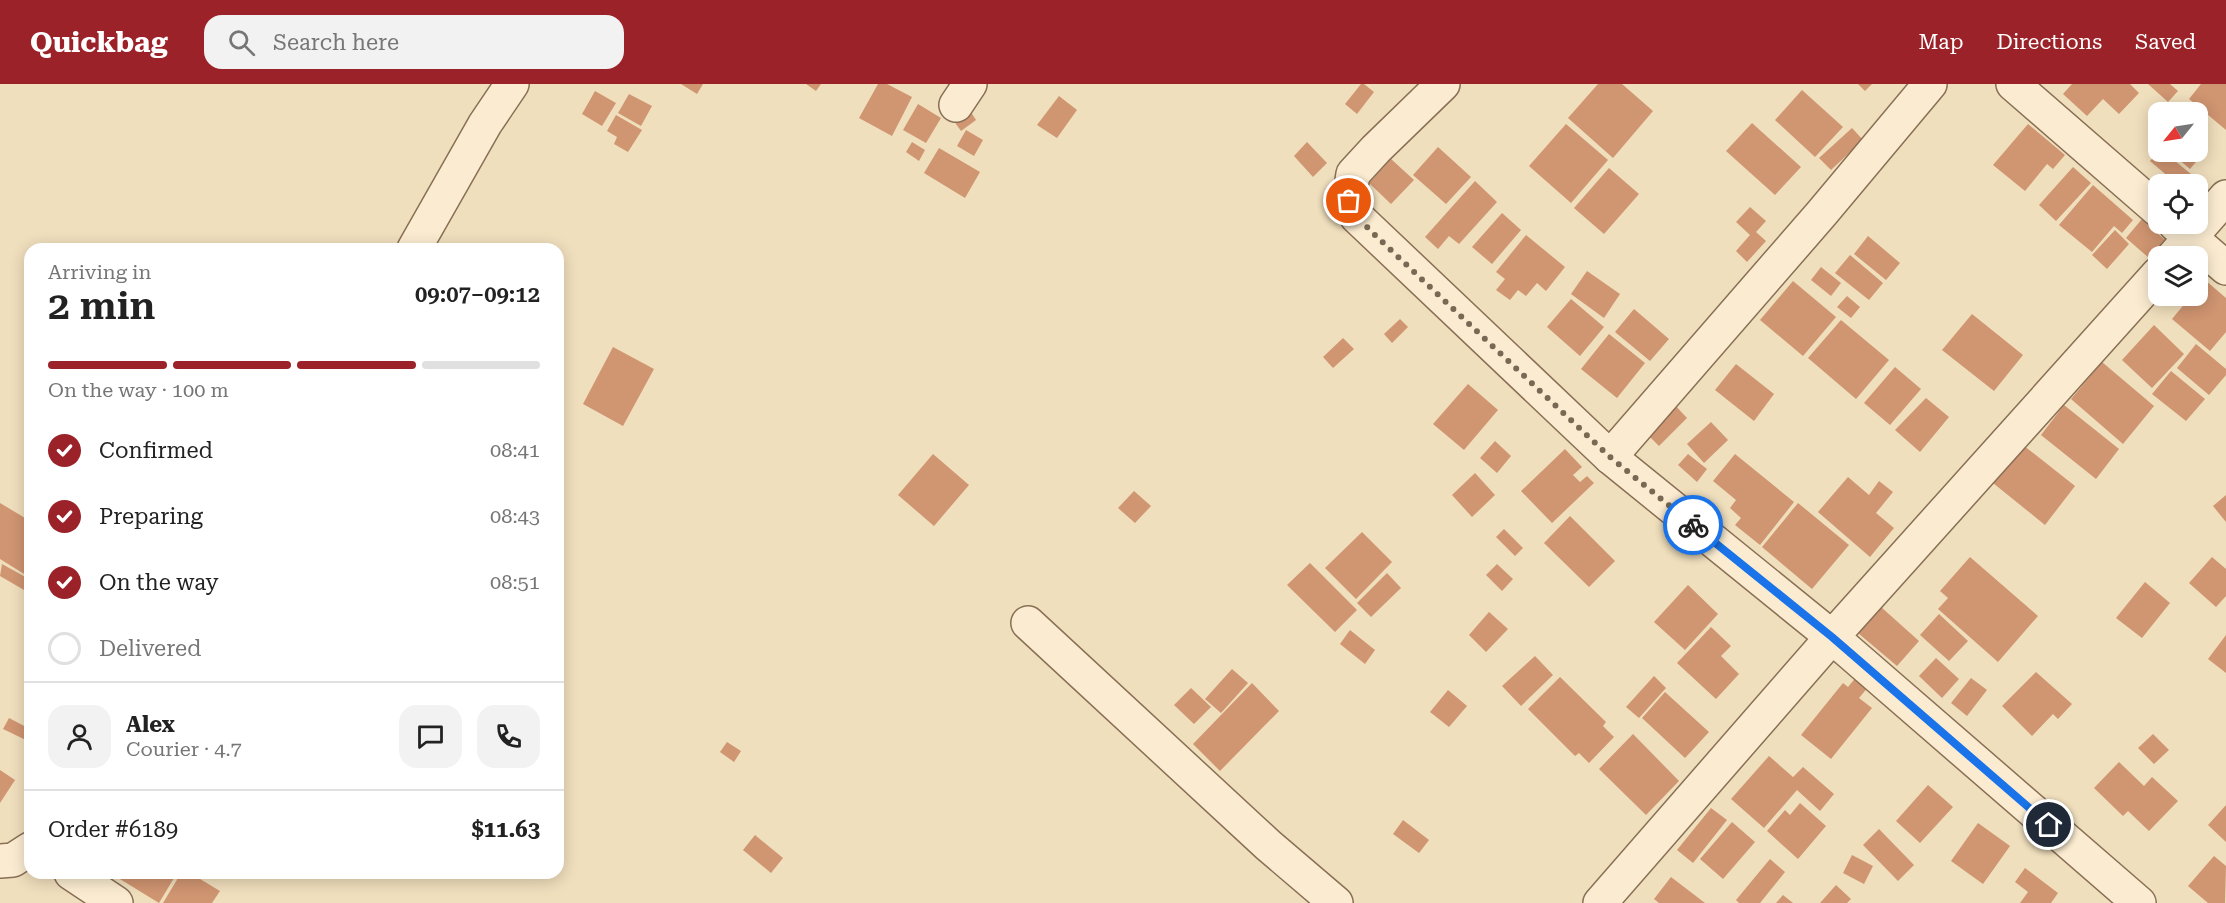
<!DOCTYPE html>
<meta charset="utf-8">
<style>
body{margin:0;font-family:"Roboto Serif",serif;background:#f2f2f2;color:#222;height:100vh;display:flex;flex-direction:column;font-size:22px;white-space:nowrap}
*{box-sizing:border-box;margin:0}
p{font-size:20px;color:#767676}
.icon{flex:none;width:33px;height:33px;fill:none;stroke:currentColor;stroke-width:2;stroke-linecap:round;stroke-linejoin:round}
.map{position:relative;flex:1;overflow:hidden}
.drawer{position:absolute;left:24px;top:159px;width:540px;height:636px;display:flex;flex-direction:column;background:#fff;border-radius:18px;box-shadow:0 3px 15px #0003}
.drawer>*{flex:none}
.needle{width:39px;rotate:240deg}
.controls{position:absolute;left:2148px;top:18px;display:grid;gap:12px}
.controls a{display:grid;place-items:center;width:60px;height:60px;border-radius:12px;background:#fff;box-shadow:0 3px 15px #0003;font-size:30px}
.pin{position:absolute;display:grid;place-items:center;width:51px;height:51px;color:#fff;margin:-26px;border:3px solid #fff;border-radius:50%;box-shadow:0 2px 6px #0007}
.courier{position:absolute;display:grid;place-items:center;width:60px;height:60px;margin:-30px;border:4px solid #1a73e8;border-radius:50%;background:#fff;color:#222;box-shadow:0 2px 8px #0007}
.head em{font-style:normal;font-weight:600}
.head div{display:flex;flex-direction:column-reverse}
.head{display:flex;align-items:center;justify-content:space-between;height:102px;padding:0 24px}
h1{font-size:39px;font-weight:600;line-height:45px}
.bar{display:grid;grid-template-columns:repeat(4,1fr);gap:9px 6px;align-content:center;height:72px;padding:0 24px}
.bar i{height:8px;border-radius:4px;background:#e0e0e0}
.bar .active{background:#9b2228}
.bar p{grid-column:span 4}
.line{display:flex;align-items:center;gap:15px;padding:0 24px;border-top:2px solid #e0e0e0}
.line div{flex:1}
.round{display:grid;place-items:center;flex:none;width:63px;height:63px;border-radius:18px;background:#f2f2f2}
ol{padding:0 24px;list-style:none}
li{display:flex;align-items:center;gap:18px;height:66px}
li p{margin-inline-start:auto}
li .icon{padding:6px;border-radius:50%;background:#9b2228;color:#fff;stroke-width:4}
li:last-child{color:#767676}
li i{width:33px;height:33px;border:3px solid #e0e0e0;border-radius:50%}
header{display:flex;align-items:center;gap:36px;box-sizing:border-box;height:84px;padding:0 30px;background:#9b2228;color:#fff}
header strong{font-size:28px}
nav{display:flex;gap:33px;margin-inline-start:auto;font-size:21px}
.search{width:420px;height:54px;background:#f2f2f2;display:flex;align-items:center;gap:15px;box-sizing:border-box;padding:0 21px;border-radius:18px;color:#767676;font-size:22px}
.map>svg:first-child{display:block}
</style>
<header>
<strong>Quickbag</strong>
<div class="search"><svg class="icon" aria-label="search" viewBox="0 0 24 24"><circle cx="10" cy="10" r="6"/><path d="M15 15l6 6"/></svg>Search here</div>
<nav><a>Map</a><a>Directions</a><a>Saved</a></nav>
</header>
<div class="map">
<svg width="2226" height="819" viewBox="0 0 2226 819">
<rect width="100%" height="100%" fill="#f0dfbd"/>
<g fill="#d09571">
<path d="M681,0H703L697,10Z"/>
<path d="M806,0H821L816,7Z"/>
<path d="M878,0H887L912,13L892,52L859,34Z"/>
<path d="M1361,0H1364L1374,8L1357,30L1345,20Z"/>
<path d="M1598,0H1622L1653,27L1613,74L1568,34Z"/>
<path d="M1858,0H1872L1865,7Z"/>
<path d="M2072,0H2130L2139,9L2119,30L2103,15L2087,32L2063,10Z"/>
<path d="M2148,0H2170L2178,7L2168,18Z"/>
<path d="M2201,0H2226V46L2189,15Z"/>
<path d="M1802,6L1843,43L1815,73L1775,36Z"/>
<path d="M595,7L616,19L602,42L582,30Z"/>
<path d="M629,10L652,22L641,42L618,29Z"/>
<path d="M1059,12L1077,26L1057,54L1037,41Z"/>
<path d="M2181,18L2193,28H2171Z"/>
<path d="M918,20L941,34L926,59L903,46Z"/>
<path d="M967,22L976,36L961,47L951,33Z"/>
<path d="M616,31L642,46L628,68L614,60L617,53L607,47Z"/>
<path d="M1752,39L1801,83L1775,111L1726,67Z"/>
<path d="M1566,40L1608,76L1571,119L1529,82Z"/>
<path d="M2028,40L2065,71L2053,85L2047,80L2025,107L1993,81Z"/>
<path d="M1852,44L1863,56L1831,86L1819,74Z"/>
<path d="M966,46L983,56L974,72L957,62Z"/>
<path d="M912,58L925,66L919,77L906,68Z"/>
<path d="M1307,58L1327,79L1313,93L1294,72Z"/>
<path d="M2198,59L2206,66L2190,85L2170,68H2198Z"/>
<path d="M1438,63L1471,93L1446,120L1413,91Z"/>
<path d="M939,64L980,88L965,114L924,89Z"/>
<path d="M2158,68H2164L2191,90L2181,100H2177L2150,77Z"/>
<path d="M1391,75L1414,96L1391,120L1369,99Z"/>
<path d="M2073,83L2091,99L2056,137L2039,121Z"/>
<path d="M1609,84L1639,110L1604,150L1574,124Z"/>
<path d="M1475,97L1497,118L1459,160L1449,152L1438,165L1425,153Z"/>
<path d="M2093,101L2133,136L2122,149L2114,142L2092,168L2059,141Z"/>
<path d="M1750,123L1766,137L1756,148L1766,157L1747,178L1736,167L1750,151L1736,138Z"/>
<path d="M1502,129L1521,146L1492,180L1472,163Z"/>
<path d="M2142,135L2165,156L2149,174L2126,154Z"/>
<path d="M2115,146L2129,160L2107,185L2092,171Z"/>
<path d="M1526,151L1565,183L1546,207L1537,199L1526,212L1518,206L1510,216L1496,206L1505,195L1496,188Z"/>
<path d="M1868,152L1900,179L1886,196L1854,170Z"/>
<path d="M1850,171L1883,199L1869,216L1835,189Z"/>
<path d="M1821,183L1841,199L1831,212L1811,196Z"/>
<path d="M1587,187L1620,210L1604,234L1571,210Z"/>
<path d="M2205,196L2226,214V248L2210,267L2172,235L2191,212H2198V204Z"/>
<path d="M1793,197L1836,233L1803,272L1760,236Z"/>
<path d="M1847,212L1860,223L1851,234L1837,223Z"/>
<path d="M1571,215L1604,243L1580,272L1547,243Z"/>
<path d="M1634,225L1669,255L1650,277L1615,248Z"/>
<path d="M1972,230L2023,271L1994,307L1942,266Z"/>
<path d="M1400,235L1408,243L1392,259L1384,250Z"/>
<path d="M1841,236L1889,276L1856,315L1808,274Z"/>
<path d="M2154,241L2184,270L2152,304L2122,276Z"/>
<path d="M1609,250L1645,279L1617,314L1581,285Z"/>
<path d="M1343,254L1354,265L1333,284L1323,273Z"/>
<path d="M2196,260L2226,285V291L2209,311L2177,284Z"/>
<path d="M613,263L654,285L623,342L583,320Z"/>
<path d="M2102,278L2154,322L2123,360L2071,315Z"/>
<path d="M1736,280L1774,310L1754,337L1715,306Z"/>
<path d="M1895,283L1921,305L1890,341L1864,319Z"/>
<path d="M2171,287L2205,315L2186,337L2152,310Z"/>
<path d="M1468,300L1498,326L1464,366L1433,340Z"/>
<path d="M1926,314L1949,333L1920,368L1895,346Z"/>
<path d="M1673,319L1687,334L1659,362L1645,348Z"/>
<path d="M2064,321L2119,365L2096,395L2041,351Z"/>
<path d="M1711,338L1728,356L1704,379L1687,360Z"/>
<path d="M1495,357L1511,372L1497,389L1480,374Z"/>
<path d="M2023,361L2075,402L2045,441L1993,399Z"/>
<path d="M1565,365L1582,383L1573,391L1580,398L1587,392L1594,399L1552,439L1521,407Z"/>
<path d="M933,370L969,401L934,442L898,411Z"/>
<path d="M1688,370L1707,385L1697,398L1678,381Z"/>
<path d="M1735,370L1794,418L1760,461L1735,441L1741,434L1730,424L1736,416L1713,397Z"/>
<path d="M1475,389L1495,411L1472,433L1452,411Z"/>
<path d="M1848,393L1869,411L1879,397L1893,408L1876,429L1894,444L1870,473L1818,428Z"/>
<path d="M1134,407L1151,422L1135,439L1118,424Z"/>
<path d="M2226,411V438L2213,422Z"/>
<path d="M0,419L30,437L29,493L0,475Z"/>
<path d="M1798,419L1849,461L1812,505L1762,463Z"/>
<path d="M1570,432L1615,477L1589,503L1544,459Z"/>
<path d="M1504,445L1523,464L1515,472L1496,453Z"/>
<path d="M1362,448L1392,478L1356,515L1325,484Z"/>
<path d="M1970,473L2038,532L1998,578L1938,525L1948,514L1940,507Z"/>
<path d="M2212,473L2226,485V512L2216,523L2189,499Z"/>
<path d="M1310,479L1357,526L1335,548L1287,501Z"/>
<path d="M2,480L29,495L24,506L0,492Z"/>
<path d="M1497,480L1513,495L1502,507L1486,491Z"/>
<path d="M1387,489L1401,504L1371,533L1357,519Z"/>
<path d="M2145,498L2170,519L2142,554L2116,534Z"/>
<path d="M1688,501L1718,530L1685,566L1654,538Z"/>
<path d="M1881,523L1919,557L1897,582L1858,549Z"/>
<path d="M1489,528L1508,545L1486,568L1469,551Z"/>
<path d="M1939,530L1968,557L1949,577L1920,551Z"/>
<path d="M1711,543L1731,562L1721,572L1739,590L1716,615L1677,579Z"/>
<path d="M1350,546L1375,566L1365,580L1340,560Z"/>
<path d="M2226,551V589L2208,575Z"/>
<path d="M30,567V581L24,578Z"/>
<path d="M1535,572L1553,591L1521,622L1502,602Z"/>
<path d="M1936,574L1959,595L1942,614L1919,592Z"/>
<path d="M1232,585L1248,599L1221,629L1205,615Z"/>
<path d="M2036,588L2072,620L2058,635L2053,630L2032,652L2002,622Z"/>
<path d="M1654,592L1666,604L1639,634L1626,623Z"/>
<path d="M1857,592L1869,602L1859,614L1872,624L1831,675L1801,651L1843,599L1848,603Z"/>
<path d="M1560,593L1606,638L1603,642L1614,653L1589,679L1579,669L1575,672L1528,625Z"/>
<path d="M1971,594L1987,606L1967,632L1951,619Z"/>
<path d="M1252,599L1279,627L1220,687L1193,660Z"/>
<path d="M1191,604L1211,623L1194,640L1174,621Z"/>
<path d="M1448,606L1467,622L1449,643L1430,628Z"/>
<path d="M1665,608L1709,648L1685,674L1642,634Z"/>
<path d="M9,634L30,645V658L3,645Z"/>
<path d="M1633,650L1679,697L1646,731L1599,685Z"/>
<path d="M2153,650L2169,666L2154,680L2138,664Z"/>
<path d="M727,658L741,667L734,678L720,668Z"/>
<path d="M1769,672L1793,693L1803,683L1834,710L1820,727L1797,706L1764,744L1731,715Z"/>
<path d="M2119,678L2144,702L2152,693L2178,717L2149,747L2128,727L2123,732L2094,704Z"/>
<path d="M0,686L15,696L0,719Z"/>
<path d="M1928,701L1953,723L1920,759L1896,737Z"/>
<path d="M1800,719L1826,742L1798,775L1767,747L1785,726L1790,731Z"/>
<path d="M2226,721V758L2208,741Z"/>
<path d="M1711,724L1727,736L1693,779L1677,766Z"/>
<path d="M1403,736L1429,756L1419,769L1393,750Z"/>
<path d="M1732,738L1755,758L1723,795L1700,775Z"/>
<path d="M1978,739L2010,762L1983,800L1951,777Z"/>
<path d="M1879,745L1914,781L1898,797L1863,761Z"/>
<path d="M755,751L783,774L771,789L743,766Z"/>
<path d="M1852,771L1873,782L1864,800L1843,789Z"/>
<path d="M2214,772L2226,782L2225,819H2208L2188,802Z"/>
<path d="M1770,775L1785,788L1760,819H1739L1736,816Z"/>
<path d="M2025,784L2058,809L2051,819H2020L2028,808L2015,798Z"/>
<path d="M117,789H177L159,819L115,792Z"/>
<path d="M181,789H190L220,807L212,819H163Z"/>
<path d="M1671,793L1705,819H1659L1654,815Z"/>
<path d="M1836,801L1851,815L1847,819H1820Z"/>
<path d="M1783,811L1793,819H1776Z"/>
</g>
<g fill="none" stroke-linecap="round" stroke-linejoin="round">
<g stroke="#896f55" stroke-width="36">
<g id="street">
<path d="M1443,0L1376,65L1353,90L1349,116L1357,133L1610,373L1832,553L2139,819"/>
<path d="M2013,0L2158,126"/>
<path d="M956,21L970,0"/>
<path d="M2175,140L2226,184"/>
<path d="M414,165L485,40L512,0"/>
<path d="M2174,172L2226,113"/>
<path d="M1610,373L1822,129L1930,0"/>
<path d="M1028,539L1268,761L1336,819"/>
<path d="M0,777L13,776L30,765"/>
<path d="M71,789L116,819"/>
<path d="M1600,819L1832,553L2158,190"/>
</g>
</g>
<use href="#street" stroke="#fbecd1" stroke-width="33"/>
</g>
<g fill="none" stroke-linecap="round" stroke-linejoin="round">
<path stroke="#786854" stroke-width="6" stroke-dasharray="0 10.8" d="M1349,117L1357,133L1376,152L1610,373L1693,441"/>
<path stroke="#1a73e8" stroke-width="8" d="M1693,441L1832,553L2049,741"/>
</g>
</svg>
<div class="controls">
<a><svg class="needle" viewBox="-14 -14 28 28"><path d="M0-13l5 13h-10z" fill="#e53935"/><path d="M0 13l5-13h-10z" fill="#767676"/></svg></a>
<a><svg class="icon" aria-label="locate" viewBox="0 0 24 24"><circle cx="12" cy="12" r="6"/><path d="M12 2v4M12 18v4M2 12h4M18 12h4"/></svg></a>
<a><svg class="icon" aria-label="layers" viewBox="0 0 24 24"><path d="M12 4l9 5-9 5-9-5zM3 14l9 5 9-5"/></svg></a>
</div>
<div class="pin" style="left:1349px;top:117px;background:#ea580c"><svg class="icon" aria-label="bag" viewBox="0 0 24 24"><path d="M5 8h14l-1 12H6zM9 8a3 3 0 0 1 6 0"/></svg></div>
<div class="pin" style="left:2049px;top:741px;background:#1f2937"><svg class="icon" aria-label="home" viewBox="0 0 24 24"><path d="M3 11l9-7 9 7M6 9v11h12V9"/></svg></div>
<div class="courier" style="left:1693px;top:441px"><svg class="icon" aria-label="bike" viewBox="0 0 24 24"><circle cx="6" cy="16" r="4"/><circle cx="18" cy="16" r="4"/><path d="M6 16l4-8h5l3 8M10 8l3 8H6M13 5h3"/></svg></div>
<section class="drawer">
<div class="head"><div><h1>2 min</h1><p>Arriving in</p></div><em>09:07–09:12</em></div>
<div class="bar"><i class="active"></i><i class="active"></i><i class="active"></i><i></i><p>On the way · 100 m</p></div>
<ol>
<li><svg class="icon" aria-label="check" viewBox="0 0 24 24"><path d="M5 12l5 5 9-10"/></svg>Confirmed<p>08:41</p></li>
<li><svg class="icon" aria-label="check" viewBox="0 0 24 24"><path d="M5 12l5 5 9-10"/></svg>Preparing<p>08:43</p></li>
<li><svg class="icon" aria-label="check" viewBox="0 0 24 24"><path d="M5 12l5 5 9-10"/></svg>On the way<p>08:51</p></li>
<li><i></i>Delivered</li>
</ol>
<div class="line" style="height:108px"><a class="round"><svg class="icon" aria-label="person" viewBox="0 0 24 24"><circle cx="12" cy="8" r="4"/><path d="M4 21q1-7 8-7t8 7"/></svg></a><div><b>Alex</b><p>Courier · 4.7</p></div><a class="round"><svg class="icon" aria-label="chat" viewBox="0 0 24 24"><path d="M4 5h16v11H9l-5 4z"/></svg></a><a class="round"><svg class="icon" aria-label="phone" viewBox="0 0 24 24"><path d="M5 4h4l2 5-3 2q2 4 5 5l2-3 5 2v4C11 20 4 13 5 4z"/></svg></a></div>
<div class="line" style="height:78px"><div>Order #6189</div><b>$11.63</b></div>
</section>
</div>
